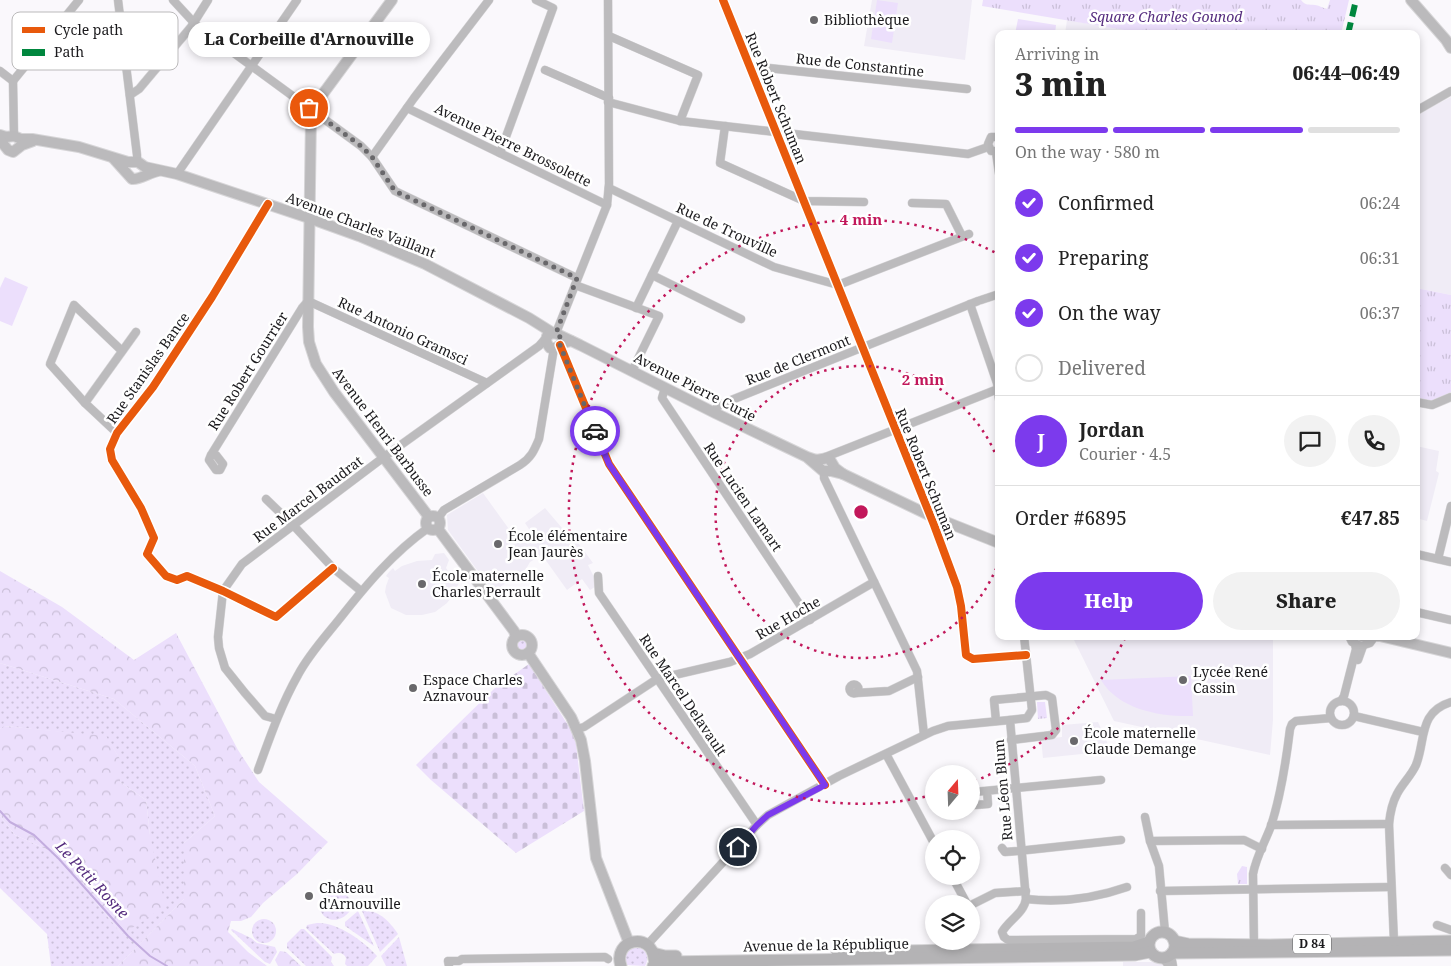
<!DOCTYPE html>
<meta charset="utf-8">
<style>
body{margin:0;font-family:"Noto Serif",serif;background:#f2f2f2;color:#222;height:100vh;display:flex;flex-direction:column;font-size:19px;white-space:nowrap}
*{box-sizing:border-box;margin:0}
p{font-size:16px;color:#767676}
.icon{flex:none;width:28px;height:28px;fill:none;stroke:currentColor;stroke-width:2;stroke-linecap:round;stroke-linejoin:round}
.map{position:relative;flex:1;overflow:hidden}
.panel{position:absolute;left:995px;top:30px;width:425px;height:610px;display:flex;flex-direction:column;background:#fff;border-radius:10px;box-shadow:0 2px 8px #0003}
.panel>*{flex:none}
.needle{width:32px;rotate:19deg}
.fabs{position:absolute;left:925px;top:765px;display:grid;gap:10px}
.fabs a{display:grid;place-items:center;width:55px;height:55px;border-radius:50%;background:#fff;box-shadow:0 2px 8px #0003;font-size:25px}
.pin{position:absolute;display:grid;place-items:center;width:42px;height:42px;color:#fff;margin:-21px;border:2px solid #fff;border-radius:50%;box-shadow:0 1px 5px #0007}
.courier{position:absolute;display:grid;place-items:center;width:50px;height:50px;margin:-25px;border:4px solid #7c3aed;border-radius:50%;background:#fff;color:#222;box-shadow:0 1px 6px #0007}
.bubble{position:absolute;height:35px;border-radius:18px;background:#fff;box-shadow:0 2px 8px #0003;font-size:16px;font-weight:800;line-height:35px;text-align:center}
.head em{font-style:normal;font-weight:800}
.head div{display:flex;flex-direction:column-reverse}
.head{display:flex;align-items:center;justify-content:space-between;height:85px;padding:0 20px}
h1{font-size:32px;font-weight:800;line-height:38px}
.bar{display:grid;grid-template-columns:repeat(4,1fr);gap:8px 5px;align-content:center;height:60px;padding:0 20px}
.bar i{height:6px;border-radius:4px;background:#e0e0e0}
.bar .current{background:#7c3aed}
.bar p{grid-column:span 4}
.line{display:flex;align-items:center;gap:12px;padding:0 20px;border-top:1px solid #e0e0e0}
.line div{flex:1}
.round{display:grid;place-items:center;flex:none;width:52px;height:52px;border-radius:26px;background:#f2f2f2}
ol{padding:0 20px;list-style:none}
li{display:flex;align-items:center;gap:15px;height:55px}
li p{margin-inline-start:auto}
li .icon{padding:5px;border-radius:50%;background:#7c3aed;color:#fff;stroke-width:4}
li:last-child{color:#767676}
li i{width:28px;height:28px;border:2px solid #e0e0e0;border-radius:50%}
.action{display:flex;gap:10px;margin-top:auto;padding:10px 20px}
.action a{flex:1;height:58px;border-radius:30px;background:#7c3aed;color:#fff;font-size:20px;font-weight:800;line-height:58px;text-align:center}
.action a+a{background:#f2f2f2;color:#222}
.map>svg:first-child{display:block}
</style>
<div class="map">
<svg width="1451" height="966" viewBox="0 0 1451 966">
<defs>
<pattern id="grass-dots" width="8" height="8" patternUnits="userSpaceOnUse" patternTransform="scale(1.25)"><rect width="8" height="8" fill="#ecdffc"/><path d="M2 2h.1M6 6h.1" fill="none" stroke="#cabfd8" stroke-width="1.8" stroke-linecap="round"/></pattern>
<pattern id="forest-crowns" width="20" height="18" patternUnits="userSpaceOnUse" patternTransform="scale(1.25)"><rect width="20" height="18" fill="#ecdffc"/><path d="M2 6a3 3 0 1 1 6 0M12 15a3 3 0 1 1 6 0" fill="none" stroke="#cabfd8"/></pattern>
<pattern id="cemetery-stones" width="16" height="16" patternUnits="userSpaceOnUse" patternTransform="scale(1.25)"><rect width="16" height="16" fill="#ecdffc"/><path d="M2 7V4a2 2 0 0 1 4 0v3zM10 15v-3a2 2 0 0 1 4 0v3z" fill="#cabfd8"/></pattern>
<pattern id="park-tufts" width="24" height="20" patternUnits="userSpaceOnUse" patternTransform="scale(1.25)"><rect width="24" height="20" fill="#ecdffc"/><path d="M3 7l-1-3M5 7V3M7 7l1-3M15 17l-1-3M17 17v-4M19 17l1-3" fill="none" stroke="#cabfd8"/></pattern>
</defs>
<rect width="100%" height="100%" fill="#faf8fc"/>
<g fill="#f0ecf6">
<path d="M872,0H972L965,60L864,46Z"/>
<path d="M1067,20L1148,34H1065Z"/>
<path d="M1451,97V295L1416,288V115Z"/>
<path d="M1416,446L1439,451L1436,471L1439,473L1427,521L1416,518Z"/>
<path d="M483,493L514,536L521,540L531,532L525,523L545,508L562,528L570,532L593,563L588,565L598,585L590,590L582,579L567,590L542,555L530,562L526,569L493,592L448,530L447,515Z"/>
<path d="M444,553L449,560L446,568L448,571L454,570L461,579L457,587L453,588V595L447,603L435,612L422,615H406L391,608L385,592L386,586L389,578L386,576L389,572L393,568L395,571L402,566L417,561L432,560L435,554Z"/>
<path d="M1072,636H1273V720L1270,755L1114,721Z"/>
<path d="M1098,722L1111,751L1043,758L1041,739L1062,737V725Z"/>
<path d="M1123,962H1159L1164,964V966H1123Z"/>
</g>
<g fill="url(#grass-dots)">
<circle cx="522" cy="645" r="5.5"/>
<path d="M0,663L114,699L195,766L215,816L184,843V899L118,966H51L47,934L0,888V816L15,835L55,853L122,934L150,835L146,800L120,782V759L106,737L5,726L0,729Z"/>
<path d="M334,889C342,889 351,898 353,906C336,938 300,907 334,889Z"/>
<path d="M358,911L374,946L345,926V922Z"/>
<path d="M362,911C378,909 389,921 398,934L380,952Z"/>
<circle cx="264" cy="931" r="12"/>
<path d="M317,923C337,922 364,941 377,956L368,966H347L345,964L346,958C344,953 339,952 334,954L306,928L307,925Z"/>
<path d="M232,929L251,938L257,943L275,947L277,952L270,964L265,962L231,930Z"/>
<path d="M301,929H304L332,957L331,962L334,966H306L287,948V943Z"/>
<path d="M399,937L407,966H386L381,956Z"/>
<path d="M635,947C646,948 650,957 645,966L626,965L624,961L628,950Z"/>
</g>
<g fill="url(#forest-crowns)">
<path d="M0,571L62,607L134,660L176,633L238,750L259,782L328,842L297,874L263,903L251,917L241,921H231L228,932L248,952L267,966H118L184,899V843L215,816L195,766L114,699L0,663Z"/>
<path d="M4,726L106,736L120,759V782L146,800L150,835L165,905L145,920L122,934L55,853L15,835L0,816V729Z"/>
<path d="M280,951L286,952L301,966H278L275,960Z"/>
</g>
<path fill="url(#cemetery-stones)" d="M529,664L575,736L584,811L516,853L431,780L416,765L495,688Z"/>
<g fill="url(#park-tufts)">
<path d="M983,0H1301C1306,6 1308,4 1315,5C1318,5 1323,8 1327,9L1330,0H1349L1341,34H1148L982,6Z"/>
<path d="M1416,288L1451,295V392L1433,402L1416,398Z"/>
<path d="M1037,702H1045L1047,718L1038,719Z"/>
<path d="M1242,866L1247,867V884H1238L1237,874Z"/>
</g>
<g fill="#ecdffc">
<path d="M877,0L898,3L892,43L871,39Z"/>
<path d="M1018,19L1056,25L1055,34H1015Z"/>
<path d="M5,277L28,287L12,326L0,321V288Z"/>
<path d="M1191,676L1193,716C1161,717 1119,710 1101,680Z"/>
</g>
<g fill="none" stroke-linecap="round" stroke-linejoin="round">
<path stroke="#c3addf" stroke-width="2" d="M0,811L10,822L34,835L59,859L128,936L150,956L167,966"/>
<g stroke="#d6d5d7" stroke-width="9">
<g id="street">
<path d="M118,0L137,155V161"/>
<path d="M173,0L197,26L361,146L372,157L395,191L577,278"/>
<path d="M723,0L934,525L957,587L961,606L966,655L973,659L1026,655"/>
<path d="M609,36L698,75L680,121"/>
<path d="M749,66L967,89"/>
<path d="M545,70L609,98"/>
<path d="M0,71L13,81"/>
<path d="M13,81L79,0"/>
<path d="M13,81L14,136"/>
<path d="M130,95L139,89L191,27L208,0"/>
<path d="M608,102L680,121L968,154L988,147"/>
<path d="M407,108L607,205"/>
<path d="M1416,111L1451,91"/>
<path d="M725,126L720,163L804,201L864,202"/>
<path d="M999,137H991L988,144L991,151H999"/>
<path d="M996,152L999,173"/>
<path d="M500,153L553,8L536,0"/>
<path d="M372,157L414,98L489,0"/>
<path d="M177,174L297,0"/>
<path d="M609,188L774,267L838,285L969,234"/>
<path d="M912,203L946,204L962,236"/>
<path d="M268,204L212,297L153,387L117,433L110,449L112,460L141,508L154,538L147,554L166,576L177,580L187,576L223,591L276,617L333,568"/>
<path d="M652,275L741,319"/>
<path d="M575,285L659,316L632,371"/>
<path d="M981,300L999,294"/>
<path d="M970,304L997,383L999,399"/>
<path d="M636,308L678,221"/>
<path d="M556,333L607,205L609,184L608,0"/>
<path d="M560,345L609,464L825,785"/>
<path d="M665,388L662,398L810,620"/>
<path d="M1416,402L1432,405L1451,397"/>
<path d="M85,403L136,332"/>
<path d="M715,413L717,407L724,403L978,301"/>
<path d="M117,433L85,403L50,364L74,305L122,351"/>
<path d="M211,455H216L223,464L220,470H216L209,460L211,455L302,308L308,301L487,383"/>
<path d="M823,458L998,389"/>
<path d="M824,472V478L917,671L924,735"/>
<path d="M266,499L294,526L333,568L361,591"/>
<path d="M438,518L444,510L520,465C531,458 534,451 539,439L554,348"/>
<path d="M1416,554L1451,562"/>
<path d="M1438,559L1451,506"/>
<path d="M598,576L599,593L757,825"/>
<path d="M1416,612L1451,620"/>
<path d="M1024,636L1032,710L1027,718L1010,720L1026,899C1024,913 1009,920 1002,932L1004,937L1008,940L1136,939L1141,936V913"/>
<path d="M1349,636L1352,642L1361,646L1370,643L1375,636"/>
<path d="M1358,660L1363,646"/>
<circle cx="854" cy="689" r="4.5"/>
<path d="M856,693L889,691L918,677"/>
<path d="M1341,701L1344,696L1356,649L1355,644"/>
<circle cx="1342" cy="713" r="12"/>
<path d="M1354,716L1423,732"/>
<path d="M276,719L265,716L245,693L225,668L219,648L218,637L223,591L242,564L384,457L539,346L546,338"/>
<path d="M996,721L994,700L1046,695L1052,698L1056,730L1052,735L1011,740"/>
<path d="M577,729L584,727L657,679L730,662L750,654L874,582"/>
<path d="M886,754L934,843"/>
<path d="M258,770C270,737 281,705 298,675C309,654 326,636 341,617C367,584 393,553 428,528"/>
<path d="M987,791L988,804L975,805L974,792L1101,780"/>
<path d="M1145,817L1150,841L1159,866L1165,932"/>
<path d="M1271,825L1389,824"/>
<path d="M1150,841L1244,840L1262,849"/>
<path d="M1002,848L1005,852L1018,851L1121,840"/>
<path d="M1445,868L1451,875"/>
<path d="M952,876L967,904"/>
<path d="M1160,891L1391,887"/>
<path d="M1026,899C1062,903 1093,899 1127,887"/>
<path d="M971,905L995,893L1026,891"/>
<path d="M1437,925L1451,930"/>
<path d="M1394,942L1389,824C1390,814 1392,803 1397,794C1402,784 1411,776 1416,765C1426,740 1418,712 1451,702"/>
<path d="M647,945L757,825L768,815L839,776L933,731L948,726L1010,720"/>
<path d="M1254,945L1253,874C1256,857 1265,842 1271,826C1281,795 1286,762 1290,729L1292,724L1296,721L1331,718"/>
<path d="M1171,955L1173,966"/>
<path d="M1163,958L1169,966"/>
<path d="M449,966L448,961H459L462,959L605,957L608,959"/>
</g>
</g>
<g stroke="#d6d5d7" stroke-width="12">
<g id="secondary">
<path d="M392,0L314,106L311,115L308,327L309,342L316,364L334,392L429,517"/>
<path d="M1411,0L1446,40L1451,48"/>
<path d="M0,135L6,137L14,136L21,139H32L79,147L128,162H138L145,167L177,174L309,218L359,236L425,264L529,318L553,333"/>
<path d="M0,140L8,150L13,152L22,145L33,141"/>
<path d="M114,159L132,179C139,180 149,173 158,171"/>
<path d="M558,334L552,333L547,336L546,342L550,348H556L563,343L571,341"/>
<path d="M561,336L580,345L715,413L807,457L816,460L829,458L835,468L843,474"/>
<path d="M809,459L823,471H831L843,474L931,516L999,543"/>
<circle cx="433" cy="523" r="7"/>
<path d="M438,529L514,631L516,637"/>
<circle cx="522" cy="645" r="10"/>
<path d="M1361,636H1380L1451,653"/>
<path d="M528,653L571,717L581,740L585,761L596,858L629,943"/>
</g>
</g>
<g stroke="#d6d5d7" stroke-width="13">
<g id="primary">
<circle cx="1162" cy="945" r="13"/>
<path d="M1174,941L1188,944L1268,945L1451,941"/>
<path d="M837,952L1134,947L1149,942"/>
<path d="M653,953L665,956H676"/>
<path d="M1172,953L1451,950"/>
<path d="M621,966C612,939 652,931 654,959"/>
<path d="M653,966L665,962L1135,955L1150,952"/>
</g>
</g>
<use href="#street" stroke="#bcbbbd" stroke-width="8"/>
<use href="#secondary" stroke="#bbbabc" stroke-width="10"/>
<use href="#primary" stroke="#b4b3b5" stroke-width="11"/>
<path stroke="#00873e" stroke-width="6" stroke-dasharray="12 6" stroke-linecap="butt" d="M1348,34L1356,0"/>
<g stroke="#fff" stroke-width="11">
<g id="cycleway">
<path d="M723,0L934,525L957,587L961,606L966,655L973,659L1026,655"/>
<path d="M268,204L212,297L153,387L117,433L110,449L112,460L141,508L154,538L147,554L166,576L177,580L187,576L223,591L276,617L333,568"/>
<path d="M560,345L609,464L825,785"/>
</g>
</g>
<use href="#cycleway" stroke="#e8590c" stroke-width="8"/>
</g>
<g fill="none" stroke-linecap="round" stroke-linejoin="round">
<path stroke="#69686b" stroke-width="5" stroke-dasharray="0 9" d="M309,108L361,146L372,157L395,191L577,278L556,333L561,338L560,345L595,431"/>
<path stroke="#7c3aed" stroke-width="6" d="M595,431L609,464L825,785L768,815L757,825L738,847"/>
</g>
<g fill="none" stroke="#c2185b" stroke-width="2.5" stroke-dasharray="2.5 5">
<path d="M999 561A146 146 0 1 1 999 463"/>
<path d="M1125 638A292 292 0 0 1 973 782M932 795A292 292 0 1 1 998 254"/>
</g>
<g fill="#69686b" stroke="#fff" stroke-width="2">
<circle cx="814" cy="20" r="5"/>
<circle cx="498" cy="544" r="5"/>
<circle cx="422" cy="584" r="5"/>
<circle cx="1183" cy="680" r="5"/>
<circle cx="413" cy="688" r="5"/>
<circle cx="1074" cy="741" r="5"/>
<circle cx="309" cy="896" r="5"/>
</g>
<g text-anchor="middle" stroke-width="5" stroke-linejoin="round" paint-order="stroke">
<rect fill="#fff" stroke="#5f5f61" stroke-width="1" x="1293" y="934.5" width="38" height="19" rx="4"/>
<g font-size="12" font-weight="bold" fill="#1b1a1d">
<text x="1312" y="948">D 84</text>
</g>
<g font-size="14" font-style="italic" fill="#562d7f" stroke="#fff">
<text x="1166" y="22">Square Charles Gounod</text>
</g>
<g font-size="14" fill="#1b1a1d" stroke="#fff" text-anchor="start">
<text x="824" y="25">Bibliothèque</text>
<text x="508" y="541">École élémentaire<tspan x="508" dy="16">Jean Jaurès</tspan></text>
<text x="432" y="581">École maternelle<tspan x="432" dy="16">Charles Perrault</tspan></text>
<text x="1193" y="677">Lycée René<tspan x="1193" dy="16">Cassin</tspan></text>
<text x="423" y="685">Espace Charles<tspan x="423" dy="16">Aznavour</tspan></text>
<text x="1084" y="738">École maternelle<tspan x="1084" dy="16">Claude Demange</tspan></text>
<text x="319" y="893">Château<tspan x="319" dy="16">d'Arnouville</tspan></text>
</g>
<g font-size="14" fill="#1b1a1d" stroke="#fff">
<text transform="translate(860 65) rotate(6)" y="5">Rue de Constantine</text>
<text transform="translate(776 98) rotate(68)" y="5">Rue Robert Schuman</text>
<text transform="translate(513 145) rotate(26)" y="5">Avenue Pierre Brossolette</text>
<text transform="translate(361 225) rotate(21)" y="5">Avenue Charles Vaillant</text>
<text transform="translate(727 230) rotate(25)" y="5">Rue de Trouville</text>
<text transform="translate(403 331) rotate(25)" y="5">Rue Antonio Gramsci</text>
<text transform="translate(798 360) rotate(-22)" y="5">Rue de Clermont</text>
<text transform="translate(148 368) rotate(-55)" y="5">Rue Stanislas Bance</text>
<text transform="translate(248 371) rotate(-58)" y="5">Rue Robert Gourrier</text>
<text transform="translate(695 387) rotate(27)" y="5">Avenue Pierre Curie</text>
<text transform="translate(383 432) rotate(53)" y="5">Avenue Henri Barbusse</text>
<text transform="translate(926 474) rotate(68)" y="5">Rue Robert Schuman</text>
<text transform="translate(743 497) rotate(56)" y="5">Rue Lucien Lamart</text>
<text transform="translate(308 499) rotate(-37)" y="5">Rue Marcel Baudrat</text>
<text transform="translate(788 618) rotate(-30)" y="5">Rue Hoche</text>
<text transform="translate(683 695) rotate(56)" y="5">Rue Marcel Delavault</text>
<text transform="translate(1003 790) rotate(-95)" y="5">Rue Léon Blum</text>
<text transform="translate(826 945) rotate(-1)" y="5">Avenue de la République</text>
</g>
<g font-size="15" font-style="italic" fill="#542b7d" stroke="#fff">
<text transform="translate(92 880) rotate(47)" y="5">Le Petit Rosne</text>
</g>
</g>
<rect x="12" y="12" width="166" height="58" rx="8" fill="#fff" stroke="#bbbabb" stroke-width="1"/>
<rect x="22" y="27" width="23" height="6" fill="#e8590c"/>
<rect x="22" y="49" width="23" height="7" fill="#00873e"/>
<g font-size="14" fill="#1b1a1d">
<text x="54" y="35">Cycle path</text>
<text x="54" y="57">Path</text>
</g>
<circle cx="861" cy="512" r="8" fill="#c2185b" stroke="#fff" stroke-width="2.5"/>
<g font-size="15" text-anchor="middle" font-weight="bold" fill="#c2185b" stroke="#fff" stroke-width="5" stroke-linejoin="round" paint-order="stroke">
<text x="861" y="225">4 min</text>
<text x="923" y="385">2 min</text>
</g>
</svg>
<div class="fabs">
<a><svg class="needle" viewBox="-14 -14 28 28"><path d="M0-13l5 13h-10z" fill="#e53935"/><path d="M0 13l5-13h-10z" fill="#767676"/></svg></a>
<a><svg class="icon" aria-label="locate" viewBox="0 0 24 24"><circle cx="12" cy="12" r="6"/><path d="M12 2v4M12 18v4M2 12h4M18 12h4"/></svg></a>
<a><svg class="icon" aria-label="layers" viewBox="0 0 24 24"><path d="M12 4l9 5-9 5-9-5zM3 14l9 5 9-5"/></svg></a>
</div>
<div class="pin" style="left:309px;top:108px;background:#ea580c"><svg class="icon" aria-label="bag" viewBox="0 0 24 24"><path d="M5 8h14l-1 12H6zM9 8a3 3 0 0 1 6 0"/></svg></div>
<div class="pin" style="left:738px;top:847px;background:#1f2937"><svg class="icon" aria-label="home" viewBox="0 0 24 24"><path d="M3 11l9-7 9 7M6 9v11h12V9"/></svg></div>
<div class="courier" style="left:595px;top:431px"><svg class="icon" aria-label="car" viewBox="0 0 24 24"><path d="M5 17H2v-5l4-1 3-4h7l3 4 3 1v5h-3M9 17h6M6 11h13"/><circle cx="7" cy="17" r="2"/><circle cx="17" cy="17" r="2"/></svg></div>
<div class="bubble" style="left:188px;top:22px;width:242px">La Corbeille d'Arnouville</div>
<section class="panel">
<div class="head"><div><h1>3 min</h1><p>Arriving in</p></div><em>06:44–06:49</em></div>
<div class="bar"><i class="current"></i><i class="current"></i><i class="current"></i><i></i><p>On the way · 580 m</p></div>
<ol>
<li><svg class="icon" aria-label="check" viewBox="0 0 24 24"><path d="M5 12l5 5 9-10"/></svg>Confirmed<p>06:24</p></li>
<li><svg class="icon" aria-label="check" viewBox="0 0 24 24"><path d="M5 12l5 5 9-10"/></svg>Preparing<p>06:31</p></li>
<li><svg class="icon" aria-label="check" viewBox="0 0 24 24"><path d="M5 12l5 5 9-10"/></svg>On the way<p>06:37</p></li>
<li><i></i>Delivered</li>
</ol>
<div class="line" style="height:90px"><b class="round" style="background:#7c3aed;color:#fff">J</b><div><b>Jordan</b><p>Courier · 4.5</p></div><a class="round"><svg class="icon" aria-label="chat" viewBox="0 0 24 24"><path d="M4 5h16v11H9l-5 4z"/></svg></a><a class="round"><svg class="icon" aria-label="phone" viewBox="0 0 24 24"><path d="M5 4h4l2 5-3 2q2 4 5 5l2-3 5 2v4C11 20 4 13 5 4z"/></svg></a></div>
<div class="line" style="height:65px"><div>Order #6895</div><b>€47.85</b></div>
<div class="action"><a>Help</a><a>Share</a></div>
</section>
</div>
